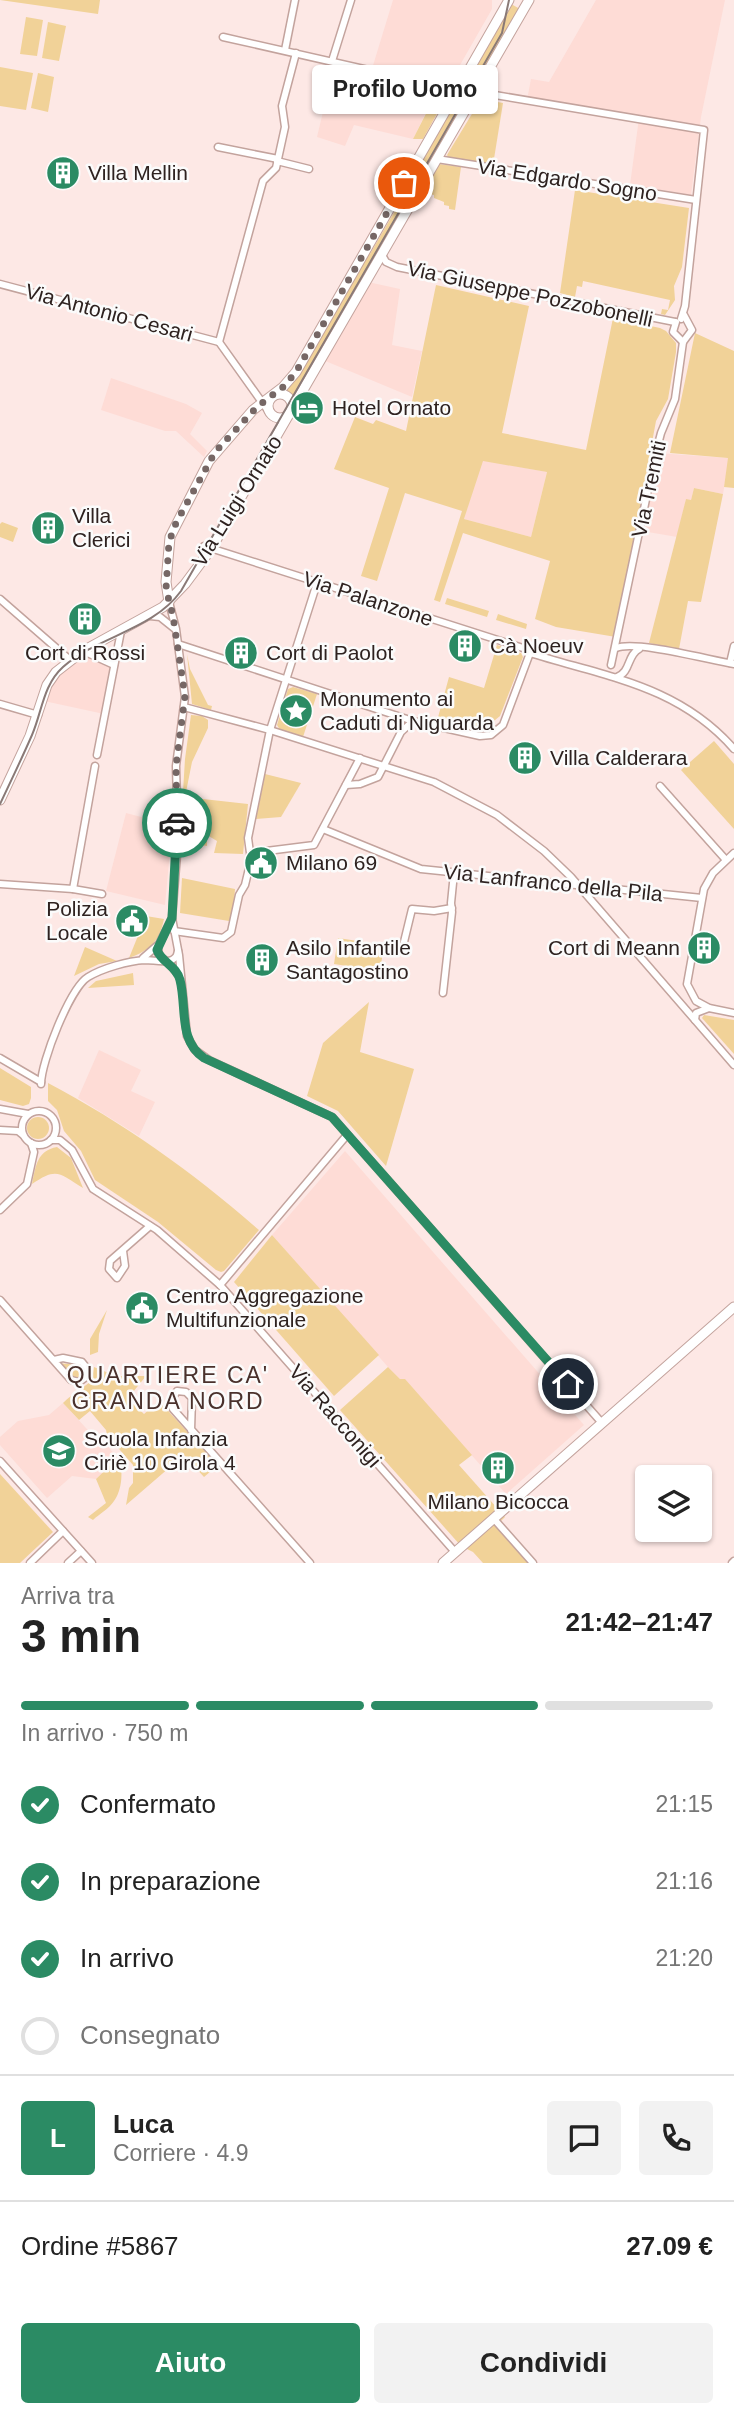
<!DOCTYPE html>
<html lang="it">
<meta charset="utf-8">
<style>
body{margin:0;font-family:Helvetica,sans-serif;background:#f2f2f2;color:#222;height:100vh;display:flex;flex-direction:column;font-size:26px;white-space:nowrap}
*{box-sizing:border-box;margin:0}
p{font-size:23px;color:#767676}
.icon{flex:none;width:38px;height:38px;fill:none;stroke:currentColor;stroke-width:2;stroke-linecap:round;stroke-linejoin:round}
.map{position:relative;height:1563px;overflow:hidden}
.drawer{display:flex;flex-direction:column;background:#fff;flex:1}
.drawer>*{flex:none}
.controls{position:absolute;left:635px;top:1465px;display:grid;gap:14px}
.controls a{display:grid;place-items:center;width:77px;height:77px;border-radius:7px;background:#fff;box-shadow:0 2px 5px #0004;font-size:35px}
.pin{position:absolute;display:grid;place-items:center;width:60px;height:60px;color:#fff;margin:-30px;border:4px solid #fff;border-radius:50%;box-shadow:0 2px 7px #0007}
.courier{position:absolute;display:grid;place-items:center;width:70px;height:70px;margin:-35px;border:5px solid #2b8b64;border-radius:50%;background:#fff;color:#222;box-shadow:0 2px 9px #0007}
.bubble{position:absolute;height:49px;border-radius:7px;background:#fff;box-shadow:0 2px 5px #0004;font-size:23px;font-weight:700;line-height:49px;text-align:center}
.overview em{font-style:normal;font-weight:700}
.overview div{display:flex;flex-direction:column-reverse}
.overview{display:flex;align-items:center;justify-content:space-between;height:119px;padding:0 21px}
h1{font-size:46px;font-weight:700;line-height:52px}
.bar{display:grid;grid-template-columns:repeat(4,1fr);gap:10px 7px;align-content:center;height:84px;padding:0 21px}
.bar i{height:9px;border-radius:5px;background:#e0e0e0}
.bar .active{background:#2b8b64}
.bar p{grid-column:span 4}
.line{display:flex;align-items:center;gap:18px;padding:0 21px;border-top:2px solid #e0e0e0}
.line div{flex:1}
.round{display:grid;place-items:center;flex:none;width:74px;height:74px;border-radius:7px;background:#f2f2f2}
ol{padding:0 21px;list-style:none}
li{display:flex;align-items:center;gap:21px;height:77px}
li p{margin-inline-start:auto}
li .icon{padding:7px;border-radius:50%;background:#2b8b64;color:#fff;stroke-width:4}
li:last-child{color:#767676}
li i{width:38px;height:38px;border:4px solid #e0e0e0;border-radius:50%}
.cta{display:flex;gap:14px;margin-top:auto;padding:14px 21px}
.cta a{flex:1;height:80px;border-radius:7px;background:#2b8b64;color:#fff;font-size:28px;font-weight:700;line-height:80px;text-align:center}
.cta a+a{background:#f2f2f2;color:#222}
.map>svg:first-child{display:block}
</style>
<div class="map">
<svg width="734" height="1563" viewBox="0 0 734 1563">
<rect width="100%" height="100%" fill="#fde8e5"/>
<g fill="#fedcd6">
<path d="M393,0H492V9L448,86L440,84L413,139L354,125L345,146L317,137L327,95L344,101L354,69L371,72Z"/>
<path d="M596,0H725L701,117L691,195L630,185L639,118L527,100L531,79L549,82Z"/>
<path d="M368,282L400,289L392,345L422,351L412,397L323,360Z"/>
<path d="M111,378L186,404L202,413L190,434L207,451L204,457L176,431H165L101,410Z"/>
<path d="M657,453L729,458L723,494L694,488L691,500H686L677,537L642,531Z"/>
<path d="M482,460L547,472L531,537L464,519Z"/>
<path d="M85,653L112,666L104,714L44,701L54,678Z"/>
<path d="M126,813L168,824L170,851L165,905L106,891Z"/>
<path d="M99,1050L141,1070L131,1091L155,1102L139,1136L78,1098Z"/>
<path d="M345,1151L584,1425L506,1494L405,1380L400,1379L388,1367L272,1235Z"/>
<path d="M63,1403L96,1439L102,1440L118,1458L96,1479L72,1476L47,1498L0,1445V1437L18,1421L49,1415Z"/>
</g>
<g fill="#f1d298" fill-rule="evenodd">
<path d="M0,0H100L98,14Z"/>
<path d="M511,4L520,9L479,80L468,78Z"/>
<path d="M26,17L43,20L37,56L20,54Z"/>
<path d="M48,22L66,26L59,61L42,58Z"/>
<path d="M0,67L33,73L26,110L0,106Z"/>
<path d="M38,73L54,77L48,112L31,108Z"/>
<path d="M437,92L444,96V101L423,139H413Z"/>
<path d="M481,99L503,103L493,165L449,159L447,155Z"/>
<path d="M453,103L463,109L403,212L401,211L294,399L284,390L367,253L370,254L396,209L394,207Z"/>
<path d="M439,164L461,167L455,210L449,209V206L444,205V202L434,198V195L429,194V192L423,191Z"/>
<path d="M575,190L689,208L682,267L674,286L675,300L665,315L661,314L662,309L668,310L670,300L583,281L582,287L577,286L575,297L560,293Z"/>
<path d="M436,285L529,306L502,433L586,450L613,318L660,328L666,331L676,343V352L668,399L656,421L616,637L556,627L535,619L550,561L463,533L440,602L434,600L462,511L405,493L377,581L361,576L389,488L334,469L355,417L373,424L376,420L406,431ZM483,461L547,472L531,537L464,519Z"/>
<path d="M695,333L734,351V488L724,487L728,458L670,453Z"/>
<path d="M694,488L723,494L701,602L688,601L679,649L649,643L686,499L691,500Z"/>
<path d="M2,522L18,528L13,542L0,537V524Z"/>
<path d="M447,598L489,611L487,617L445,604Z"/>
<path d="M498,614L527,624L526,629L496,620Z"/>
<path d="M497,645L521,653L523,657L500,716L484,729L437,721L449,677L484,688Z"/>
<path d="M187,654L190,669L208,705L212,706L211,710L192,704Z"/>
<path d="M293,687L317,694L303,737L280,730L277,725L288,689Z"/>
<path d="M191,715L202,716L208,720V728L192,762L186,792H183L185,759Z"/>
<path d="M714,741L734,764V829L681,770Z"/>
<path d="M265,774L301,783L281,817L256,819Z"/>
<path d="M185,797L248,804L243,854L214,853L217,841L207,835V846L187,843Z"/>
<path d="M182,878L235,889L233,916L229,921L180,913Z"/>
<path d="M146,916L164,919C159,942 150,950 129,958Z"/>
<path d="M338,938L384,945L380,971L334,964Z"/>
<path d="M85,947L117,961L99,964L74,976Z"/>
<path d="M133,973L134,985L88,988L96,981Z"/>
<path d="M369,1002L360,1052L414,1069L386,1166L338,1111L307,1096L323,1043Z"/>
<path d="M704,1015L734,1020V1054L702,1018Z"/>
<path d="M0,1068L31,1087V1098L29,1104L23,1106L0,1100Z"/>
<path d="M48,1083C124,1123 194,1173 259,1230L224,1271L221,1272L216,1270L158,1222L95,1180L81,1151L64,1131L57,1110L48,1101Z"/>
<circle cx="38" cy="1128" r="11"/>
<path d="M57,1147L71,1158L83,1188C59,1173 57,1167 32,1184C36,1165 37,1151 57,1147Z"/>
<path d="M272,1235L379,1355L334,1396L234,1282Z"/>
<path d="M107,1310L99,1334L98,1352L90,1355V1339Z"/>
<path d="M58,1363L78,1365L84,1370L83,1376L75,1380Z"/>
<path d="M94,1367L116,1376H146L133,1392L137,1407L144,1414L159,1401L218,1465L204,1477L184,1455L126,1505L129,1488L133,1483V1465L107,1435L106,1430L90,1411L79,1420L63,1403C74,1392 81,1390 92,1380Z"/>
<path d="M388,1367L400,1379H405L472,1455L459,1465L505,1517L501,1521L535,1563H483L473,1552L461,1546L340,1410Z"/>
<path d="M118,1458C124,1469 122,1491 114,1501C109,1509 99,1514 93,1520L88,1517L106,1503L96,1479Z"/>
<path d="M0,1474L53,1532L20,1563H0Z"/>
</g>
<g fill="none" stroke-linecap="round" stroke-linejoin="round">
<g stroke="#c3a39d" stroke-width="9">
<g id="street">
<path d="M223,37L408,79L436,87L454,95"/>
<path d="M285,50L295,0"/>
<path d="M332,61L351,0"/>
<path d="M477,90L483,93L704,130L685,306L681,319"/>
<path d="M218,147L278,159"/>
<path d="M437,159L696,200"/>
<path d="M277,161L309,169"/>
<path d="M382,255L386,262L397,267L675,322"/>
<path d="M0,284L219,342"/>
<path d="M676,322L673,332L683,342"/>
<path d="M219,342L263,181L276,168L285,127L282,106L296,53"/>
<path d="M219,342L269,412"/>
<path d="M204,546L526,649L530,653C606,677 678,685 734,749"/>
<path d="M0,599L70,660"/>
<path d="M169,602L176,629L185,697L176,766L178,842L172,918L179,955L187,1036L195,1050L209,1060L332,1117L602,1423"/>
<path d="M150,616L160,617L175,629"/>
<path d="M178,644L413,721L480,736L491,735L503,725L530,653"/>
<path d="M616,648C636,640 709,660 734,664"/>
<path d="M83,651L114,665"/>
<path d="M730,663L734,646"/>
<path d="M611,665L656,452L661,433L675,399L683,342L692,330L684,315"/>
<path d="M617,677C631,672 627,655 639,649"/>
<path d="M0,704L38,715"/>
<path d="M184,707L270,730L434,782L497,815L544,851L571,877L734,1065"/>
<path d="M97,755L121,631"/>
<path d="M346,785L360,784L378,777L401,732L413,721"/>
<path d="M660,786L726,860"/>
<path d="M323,829L421,869L702,898"/>
<path d="M251,853L314,845L360,758"/>
<path d="M734,853L713,873L704,889L687,984L696,1001L709,1008L734,1013"/>
<path d="M0,884L73,889L102,894"/>
<path d="M73,889L95,766"/>
<path d="M174,931L223,938L231,932L239,895L245,885L251,860L248,838L270,730L317,583"/>
<path d="M158,946L159,956L169,963L180,977"/>
<path d="M403,946L412,909L434,911L452,908"/>
<path d="M143,958L159,944L171,920"/>
<path d="M443,993L452,912L451,903L454,873"/>
<path d="M695,1020L696,1013L709,1008"/>
<path d="M0,1058L41,1082"/>
<path d="M41,1084C41,1062 70,988 88,977C103,968 128,961 145,960C153,960 166,963 172,960C177,957 177,955 178,951"/>
<path d="M0,1109L28,1114"/>
<circle cx="39" cy="1128" r="17"/>
<path d="M0,1130L18,1131L23,1135"/>
<path d="M51,1140H60L72,1150L93,1189L157,1230L220,1285L455,1552"/>
<path d="M0,1210L27,1184L34,1152L31,1143"/>
<path d="M123,1251L125,1266L117,1278L109,1269L110,1261L150,1226"/>
<path d="M220,1285L347,1135"/>
<path d="M0,1300L71,1380L79,1382L86,1377V1367L82,1362L63,1358L54,1360"/>
<path d="M191,1430L192,1398L186,1392L177,1391L171,1400L173,1409L310,1563"/>
<path d="M0,1461L92,1563"/>
<path d="M494,1519L533,1563"/>
<path d="M30,1563L63,1531"/>
<path d="M68,1563L81,1551"/>
<path d="M732,1563L734,1561"/>
</g>
</g>
<g stroke="#c3a39d" stroke-width="11">
<g id="secondary">
<circle cx="280" cy="406" r="12"/>
<path d="M169,602L166,582L170,537L209,461L253,410L283,387L296,372L509,0"/>
<path d="M0,800L30,736L47,685L56,672L83,651L163,607L185,584L211,549L529,0"/>
<path d="M443,1563L734,1307"/>
</g>
</g>
<use href="#street" stroke="#fff" stroke-width="6"/>
<use href="#secondary" stroke="#fff" stroke-width="9"/>
<path stroke="#8a7a77" stroke-width="2" d="M0,804C11,781 22,758 32,735C42,712 43,685 63,667C98,636 153,630 181,591L502,33L509,0"/>
</g>
<g fill="none" stroke-linecap="round" stroke-linejoin="round">
<path stroke="#766765" stroke-width="7" stroke-dasharray="0 12.6" d="M177,823L176,766L185,696L173,616L166,589L169,542L176,523L215,452L257,407L283,387L296,372L404,183"/>
<path stroke="#2b8b64" stroke-width="9" d="M177,823L172,918L157,950C161,962 177,966 180,980C187,1007 178,1041 204,1058L332,1117L568,1384"/>
</g>
<defs>
<g id="building-disc" transform="scale(1.75)"><circle r="9.5" fill="#2b8b64" stroke="#fbfbfb"/><path d="M-4-6H4V6H1V3H-1V6H-4ZM-2.5-4.3h1.7v1.8h-1.7ZM.8-4.3h1.7v1.8H.8ZM-2.5-1h1.7V.8h-1.7ZM.8-1h1.7V.8H.8Z" fill="#fff"/></g>
<g id="hotel-disc" transform="scale(1.75)"><circle r="9.5" fill="#2b8b64" stroke="#fbfbfb"/><path d="M-6-4.5h1.5V1H6V5H4.5V3h-9V5H-6ZM-4 0a1.8 1.8 0 1 1 3.6 0ZM.5 0V-2.5h3Q6-2.5 6 0Z" fill="#fff"/></g>
<g id="sight-disc" transform="scale(1.75)"><circle r="9.5" fill="#2b8b64" stroke="#fbfbfb"/><path d="M0-6L1.8-2.2L6-1.7L2.9 1.2L3.7 5.4L0 3.3L-3.7 5.4L-2.9 1.2L-6-1.7L-1.8-2.2Z" fill="#fff"/></g>
<g id="civic-disc" transform="scale(1.75)"><circle r="9.5" fill="#2b8b64" stroke="#fbfbfb"/><path d="M-.6-6.5H3V-4.5H.6V-3L4-1V1h2V6H-6V1h2V-1L-.6-3ZM-1.2 2.5V6h2.4V2.5Z" fill="#fff"/></g>
<g id="school-disc" transform="scale(1.75)"><circle r="9.5" fill="#2b8b64" stroke="#fbfbfb"/><path d="M0-5L7-2L0 1L-7-2ZM-4 1L0 2.5L4 1V4Q0 6-4 4Z" fill="#fff"/></g>
</defs>
<g fill-rule="evenodd">
<use href="#building-disc" x="63" y="173"/>
<use href="#hotel-disc" x="307" y="408"/>
<use href="#building-disc" x="48" y="528"/>
<use href="#building-disc" x="85" y="619"/>
<use href="#building-disc" x="465" y="646"/>
<use href="#building-disc" x="241" y="653"/>
<use href="#sight-disc" x="296" y="711"/>
<use href="#building-disc" x="525" y="758"/>
<use href="#civic-disc" x="261" y="863"/>
<use href="#civic-disc" x="132" y="921"/>
<use href="#building-disc" x="704" y="948"/>
<use href="#building-disc" x="262" y="960"/>
<use href="#civic-disc" x="142" y="1308"/>
<use href="#school-disc" x="59" y="1451"/>
<use href="#building-disc" x="498" y="1468"/>
</g>
<g text-anchor="middle" stroke-width="5" stroke-linejoin="round" paint-order="stroke">
<g font-size="21" fill="#2e2220" stroke="#fbfbfb" text-anchor="start">
<text x="88" y="180">Villa Mellin</text>
<text x="332" y="415">Hotel Ornato</text>
<text x="72" y="523">Villa<tspan x="72" dy="24">Clerici</tspan></text>
<text x="490" y="653">Cà Noeuv</text>
<text x="85" y="660" text-anchor="middle">Cort di Rossi</text>
<text x="266" y="660">Cort di Paolot</text>
<text x="320" y="706">Monumento ai<tspan x="320" dy="24">Caduti di Niguarda</tspan></text>
<text x="550" y="765">Villa Calderara</text>
<text x="286" y="870">Milano 69</text>
<text x="108" y="916" text-anchor="end">Polizia<tspan x="108" dy="24">Locale</tspan></text>
<text x="286" y="955">Asilo Infantile<tspan x="286" dy="24">Santagostino</tspan></text>
<text x="680" y="955" text-anchor="end">Cort di Meann</text>
<text x="166" y="1303">Centro Aggregazione<tspan x="166" dy="24">Multifunzionale</tspan></text>
<text x="84" y="1446">Scuola Infanzia<tspan x="84" dy="24">Ciriè 10 Girola 4</tspan></text>
<text x="498" y="1509" text-anchor="middle">Milano Bicocca</text>
</g>
<g font-size="21" fill="#2e2220" stroke="#fbfbfb">
<text transform="translate(567 180) rotate(9)" y="7">Via Edgardo Sogno</text>
<text transform="translate(530 294) rotate(12)" y="7">Via Giuseppe Pozzobonelli</text>
<text transform="translate(109 313) rotate(15)" y="7">Via Antonio Cesari</text>
<text transform="translate(649 489) rotate(-78)" y="7">Via Tremiti</text>
<text transform="translate(237 501) rotate(-58)" y="7">Via Luigi Ornato</text>
<text transform="translate(368 599) rotate(18)" y="7">Via Palanzone</text>
<text transform="translate(553 883) rotate(6)" y="7">Via Lanfranco della Pila</text>
<text transform="translate(335 1416) rotate(49)" y="7">Via Racconigi</text>
</g>
<g font-size="23" letter-spacing="2" fill="#4a312c" stroke="#fbfbfb">
<text x="168" y="1383">QUARTIERE CA'<tspan x="168" dy="26">GRANDA NORD</tspan></text>
</g>
</g>
</svg>
<div class="controls">
<a><svg class="icon" aria-label="layers" viewBox="0 0 24 24"><path d="M12 4l9 5-9 5-9-5zM3 14l9 5 9-5"/></svg></a>
</div>
<div class="pin" style="left:404px;top:183px;background:#ea580c"><svg class="icon" aria-label="bag" viewBox="0 0 24 24"><path d="M5 8h14l-1 12H6zM9 8a3 3 0 0 1 6 0"/></svg></div>
<div class="pin" style="left:568px;top:1384px;background:#1f2937"><svg class="icon" aria-label="home" viewBox="0 0 24 24"><path d="M3 11l9-7 9 7M6 9v11h12V9"/></svg></div>
<div class="courier" style="left:177px;top:823px"><svg class="icon" aria-label="car" viewBox="0 0 24 24"><path d="M5 17H2v-5l4-1 3-4h7l3 4 3 1v5h-3M9 17h6M6 11h13"/><circle cx="7" cy="17" r="2"/><circle cx="17" cy="17" r="2"/></svg></div>
<div class="bubble" style="left:312px;top:65px;width:186px">Profilo Uomo</div>
</div>
<section class="drawer">
<div class="overview"><div><h1>3 min</h1><p>Arriva tra</p></div><em>21:42–21:47</em></div>
<div class="bar"><i class="active"></i><i class="active"></i><i class="active"></i><i></i><p>In arrivo · 750 m</p></div>
<ol>
<li><svg class="icon" aria-label="check" viewBox="0 0 24 24"><path d="M5 12l5 5 9-10"/></svg>Confermato<p>21:15</p></li>
<li><svg class="icon" aria-label="check" viewBox="0 0 24 24"><path d="M5 12l5 5 9-10"/></svg>In preparazione<p>21:16</p></li>
<li><svg class="icon" aria-label="check" viewBox="0 0 24 24"><path d="M5 12l5 5 9-10"/></svg>In arrivo<p>21:20</p></li>
<li><i></i>Consegnato</li>
</ol>
<div class="line" style="height:126px"><b class="round" style="background:#2b8b64;color:#fff">L</b><div><b>Luca</b><p>Corriere · 4.9</p></div><a class="round"><svg class="icon" aria-label="chat" viewBox="0 0 24 24"><path d="M4 5h16v11H9l-5 4z"/></svg></a><a class="round"><svg class="icon" aria-label="phone" viewBox="0 0 24 24"><path d="M5 4h4l2 5-3 2q2 4 5 5l2-3 5 2v4C11 20 4 13 5 4z"/></svg></a></div>
<div class="line" style="height:91px"><div>Ordine #5867</div><b>27.09 €</b></div>
<div class="cta"><a>Aiuto</a><a>Condividi</a></div>
</section>
